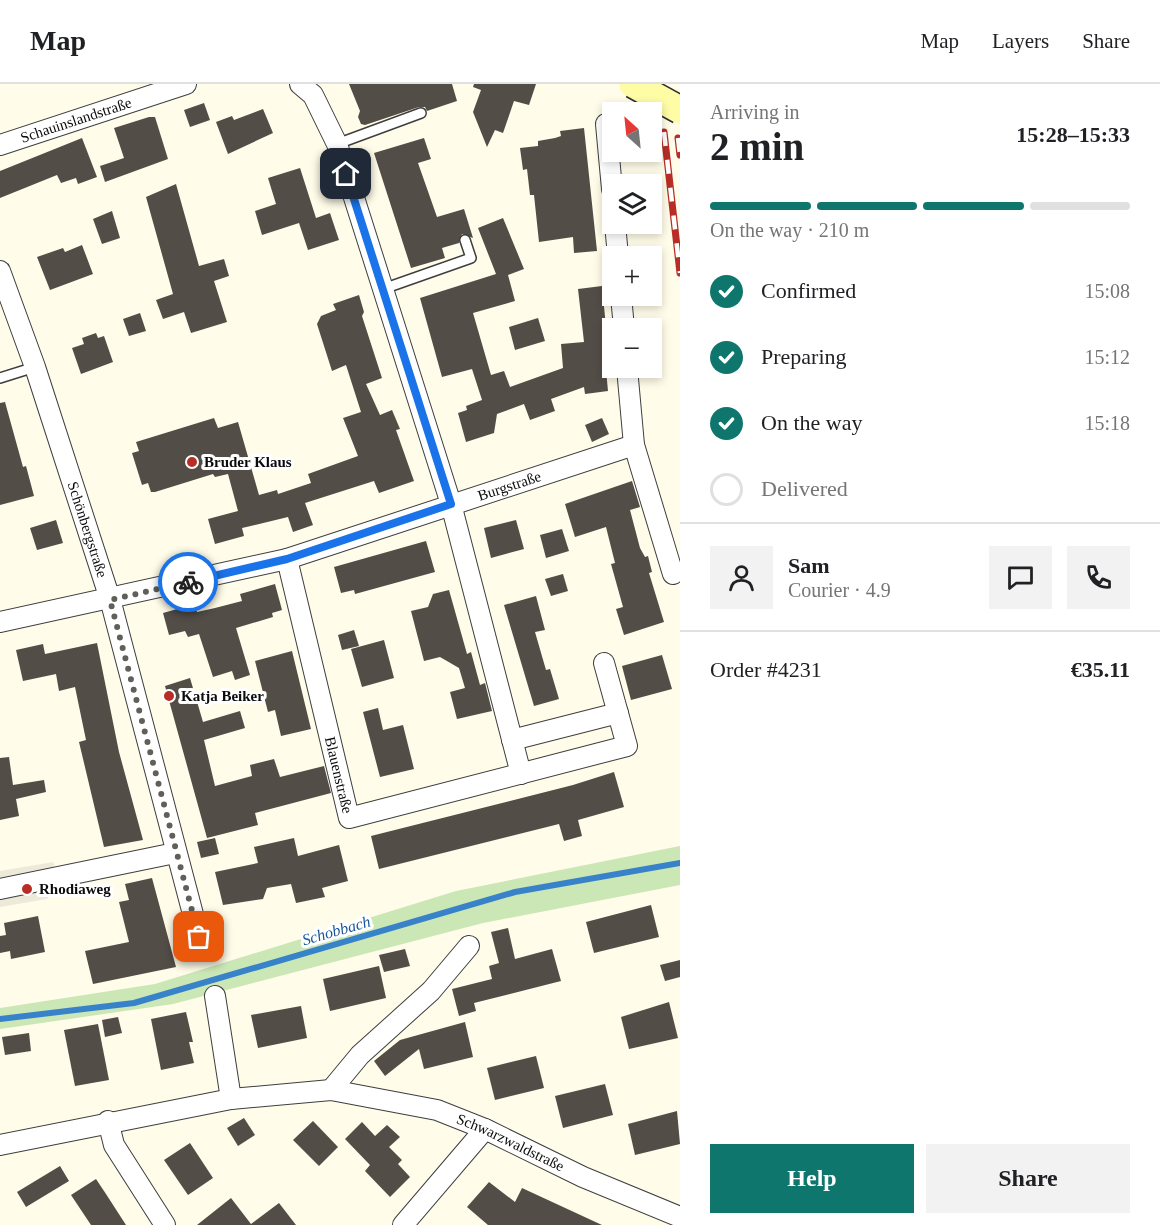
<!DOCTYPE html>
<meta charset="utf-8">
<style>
body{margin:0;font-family:"Times New Roman",serif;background:#f2f2f2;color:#202124;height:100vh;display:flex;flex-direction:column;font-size:22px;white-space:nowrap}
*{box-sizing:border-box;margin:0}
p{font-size:20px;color:#757577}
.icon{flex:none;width:33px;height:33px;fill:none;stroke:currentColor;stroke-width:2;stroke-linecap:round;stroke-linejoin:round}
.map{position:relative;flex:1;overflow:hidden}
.panel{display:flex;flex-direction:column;background:#fff;width:480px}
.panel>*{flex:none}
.needle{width:39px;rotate:333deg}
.buttons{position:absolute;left:602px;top:18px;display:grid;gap:12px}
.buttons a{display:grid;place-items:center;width:60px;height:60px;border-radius:0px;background:#fff;box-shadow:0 3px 9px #0003;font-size:30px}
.pin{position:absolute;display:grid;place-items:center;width:51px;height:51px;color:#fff;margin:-26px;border-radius:12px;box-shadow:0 3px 9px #0006}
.courier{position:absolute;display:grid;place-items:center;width:60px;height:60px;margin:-30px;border:4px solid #1a73e8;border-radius:50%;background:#fff;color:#222;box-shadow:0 2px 8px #0007}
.headline em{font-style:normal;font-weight:700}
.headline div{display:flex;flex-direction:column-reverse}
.headline{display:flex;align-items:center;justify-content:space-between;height:102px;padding:0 30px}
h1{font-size:39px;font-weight:700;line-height:45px}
.bar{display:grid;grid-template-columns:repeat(4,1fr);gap:9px 6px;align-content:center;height:72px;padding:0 30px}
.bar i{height:8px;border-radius:4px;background:#e0e0e0}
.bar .selected{background:#0f766e}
.bar p{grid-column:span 4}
.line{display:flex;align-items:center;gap:15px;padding:0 30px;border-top:2px solid #e0e0e0}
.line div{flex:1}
.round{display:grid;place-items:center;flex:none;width:63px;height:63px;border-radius:0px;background:#f2f2f2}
ol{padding:0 30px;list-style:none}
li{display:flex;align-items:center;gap:18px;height:66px}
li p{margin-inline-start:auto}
li .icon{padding:6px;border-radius:50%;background:#0f766e;color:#fff;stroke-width:4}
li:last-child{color:#757577}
li i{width:33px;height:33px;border:3px solid #e0e0e0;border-radius:50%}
.primary-button{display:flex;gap:12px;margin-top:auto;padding:12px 30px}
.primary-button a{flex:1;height:69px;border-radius:0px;background:#0f766e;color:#fff;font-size:24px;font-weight:700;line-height:69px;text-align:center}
.primary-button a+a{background:#f2f2f2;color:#202124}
header{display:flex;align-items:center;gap:36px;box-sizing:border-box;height:84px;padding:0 30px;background:#fff;border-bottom:2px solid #e0e0e0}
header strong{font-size:28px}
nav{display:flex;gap:33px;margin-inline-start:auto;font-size:21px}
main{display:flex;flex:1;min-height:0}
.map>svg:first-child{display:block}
</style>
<header>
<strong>Map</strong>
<nav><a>Map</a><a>Layers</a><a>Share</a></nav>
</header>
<main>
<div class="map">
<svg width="680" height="1141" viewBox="0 0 680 1141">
<rect width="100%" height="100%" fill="#fffce9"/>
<path fill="#cae7b5" d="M680,762V801L483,839L173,920L0,945V924L155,900L456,807Z"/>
<path fill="#edeada" d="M53,778L59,794L47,815L0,823V787Z"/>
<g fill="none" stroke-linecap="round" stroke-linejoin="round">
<path stroke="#3882ca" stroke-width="6" d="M0,935L134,919L515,808L680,779"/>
</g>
<g fill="#534d48">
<path d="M349,0H452L457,17L427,27L425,23H419L365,41L361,40L358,33L360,27Z"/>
<path d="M474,0H536L529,21L514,17L503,49L495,46L487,63L473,28L481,6L473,3Z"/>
<path d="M204,19L210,36L190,43L184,26Z"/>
<path d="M263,25L273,49L228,70L216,38L232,32L234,36Z"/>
<path d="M149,33H155L168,75L105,98L100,82L124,74L114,44Z"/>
<path d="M584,44L597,167L574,169L573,153L539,158L534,111H530L527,85L523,86L520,64L538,62V57L555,54L561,52L560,47Z"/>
<path d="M82,54L97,93L78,100L76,94L61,99L57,91L0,114V87Z"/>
<path d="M424,54L431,75L418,79L437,133L464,125L473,154L462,150L459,159L442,164L445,174L411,184L374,69Z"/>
<path d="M300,84L316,134L330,129L339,156L308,166L299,139L262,151L255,127L276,120L268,94Z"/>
<path d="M176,100L199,182L224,175L229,192L214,197L227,238L191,249L184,228L163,235L156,216L173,210L146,113Z"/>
<path d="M112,127L120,154L102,160L93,135Z"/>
<path d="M503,134L524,185L508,191L515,217L473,229L491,291L504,287L510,303L563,284L561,260L584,258L578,205L602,202L607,253L603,254L608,307L585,310L584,303L551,315L555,327L530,336L524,320L497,330L494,349L466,358L458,329L467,326L466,322L482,316L472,285L442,293L420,214L496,190L478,144Z"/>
<path d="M82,161L93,190L50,206L37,173L63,164L65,168Z"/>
<path d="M359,211L364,228L362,232L382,294L366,300L380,331L392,326L400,345L396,346L414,397L379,409L374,397L305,419L313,441L293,448L288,433L242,444L244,452L215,460L208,435L238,427L228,390L215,393L213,390L155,408H151L148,399L142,401L132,369L139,367L136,358L214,334L218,344L238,338L259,411L277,406L278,410L311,399L308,390L358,372L343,334L361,328L346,281L332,287L317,240L321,232L336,226L333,220Z"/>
<path d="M140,229L146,247L129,252L123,235Z"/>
<path d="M538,234L545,257L515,266L509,243Z"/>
<path d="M96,249L98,254L104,252L113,278L81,290L72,264L84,260L82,254Z"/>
<path d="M5,318L23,383L26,382L34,412L0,421V319Z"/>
<path d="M602,334L609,350L592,358L585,341Z"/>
<path d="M632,397L640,423L630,426L640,464L645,473L648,472L652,488L649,489L664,538L624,551L616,525L623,523L611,480L615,479L606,443L575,453L565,420Z"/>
<path d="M56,436L63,459L37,466L30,444Z"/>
<path d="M516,436L524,465L491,474L484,444Z"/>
<path d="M562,445L569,467L546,474L540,451Z"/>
<path d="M426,457L435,488L355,510L354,506L341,509L334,483Z"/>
<path d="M563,490L568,507L551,512L545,495Z"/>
<path d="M275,500L282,526L272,529L273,533L236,544L250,591L235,596L232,587L213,593L199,550L188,553L185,547L169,551L163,529L195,520L197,528L215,524L242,517L240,510Z"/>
<path d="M449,506L467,570L471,568L480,601L485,599L492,627L457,635L450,608L465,604L459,584L440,573L424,577L411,527L428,523L433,510Z"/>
<path d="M536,512L545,546L535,548L546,586L550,585L559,615L534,622L504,521Z"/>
<path d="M354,546L359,562L342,566L338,551Z"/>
<path d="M384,556L394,594L362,603L351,565Z"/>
<path d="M97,559L119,668L143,756L104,763L79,658L86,656L75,603L59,607L56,590L23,597L16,566L43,560L45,570Z"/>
<path d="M292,567L311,645L281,652L275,626L268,628L255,577Z"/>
<path d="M662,571L672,605L631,616L622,582Z"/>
<path d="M190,594L203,638L240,627L245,644L204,656L215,702L252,692L250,681L274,675L280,693L324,682L331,709L255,729L258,741L207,754L165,602Z"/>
<path d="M378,624L383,646L403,641L414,685L380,693L363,628Z"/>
<path d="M9,673L13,701L44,696L46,708L16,715L19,732L0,736V674Z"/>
<path d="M614,688L624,723L578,736L582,752L564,757L559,740L379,785L371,752L573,701Z"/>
<path d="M215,754L219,770L201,774L197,758Z"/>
<path d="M294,754L298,772L339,761L348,797L322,804L325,813L296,819L291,800L267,804L263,815L223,821L215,788L258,779L254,763Z"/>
<path d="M152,794L176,883L93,900L85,867L129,858L119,818L129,816L125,800Z"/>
<path d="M651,821L659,853L594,869L586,838Z"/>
<path d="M38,832L45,868L11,875L10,867L0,869V852L6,851L4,839Z"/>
<path d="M508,844L515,875L552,865L561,897L474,919L476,927L459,932L452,905L492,895L489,882L499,879L491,848Z"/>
<path d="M405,865L410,882L384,888L379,871Z"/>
<path d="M680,876V893L665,897L660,881Z"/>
<path d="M379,882L386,914L330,927L323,895Z"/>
<path d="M669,918L678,954L629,965L621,933Z"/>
<path d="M301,922L307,954L258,964L251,931Z"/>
<path d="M186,928L193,958H189L194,979L161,986L151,935Z"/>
<path d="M118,933L122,949L105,953L102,936Z"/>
<path d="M465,938L473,973L424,985L419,965L385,992L374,977L400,956Z"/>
<path d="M98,940L109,996L75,1002L64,946Z"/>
<path d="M29,949L31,967L5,971L2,953Z"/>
<path d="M536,972L544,1004L495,1016L487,984Z"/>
<path d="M605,1000L613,1031L563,1044L555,1012Z"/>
<path d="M677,1027L680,1060L635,1071L628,1040Z"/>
<path d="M244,1034L255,1051L238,1062L227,1044Z"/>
<path d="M313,1037L338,1063L319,1082L293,1056Z"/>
<path d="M362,1038L375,1052L387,1041L400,1053L389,1063L402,1076L398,1080L410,1093L390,1113L365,1087L370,1081L345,1055Z"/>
<path d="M190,1059L213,1094L188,1111L164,1076Z"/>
<path d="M60,1082L69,1097L26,1123L17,1108Z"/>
<path d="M96,1095L106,1110L126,1141H91L71,1111Z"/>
<path d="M489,1098L515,1118L522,1104L602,1141H488L467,1123Z"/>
<path d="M231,1114L251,1140L279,1119L296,1141H197Z"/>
</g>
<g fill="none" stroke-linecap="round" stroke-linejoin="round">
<g stroke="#3e3e3e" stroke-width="12">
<g id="lane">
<path d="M337,60L421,29"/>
<path d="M383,205L471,174L465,156"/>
<path d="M0,294L35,283"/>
</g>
</g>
<g stroke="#3e3e3e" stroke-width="22">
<g id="street">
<path d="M300,0L313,11L337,60L383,205L451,420L521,690"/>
<path d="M606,40L612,105"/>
<path id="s1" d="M0,61L186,0"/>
<path d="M615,140L618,172"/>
<path id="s2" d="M0,187L35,283L110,515L199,853"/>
<path d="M621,212L624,244"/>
<path d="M627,284L634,361L673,490"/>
<path id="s3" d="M287,475L349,734L627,662L604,579"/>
<path id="s4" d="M0,538L287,475L634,361"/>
<path d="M512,656L618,629"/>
<path d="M0,805L175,769"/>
<path d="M215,912L231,1015"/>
<path d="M331,1006L360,971L431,907L469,862"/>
<path d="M108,1037L114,1061L165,1141"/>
<path id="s5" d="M0,1061L231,1015L331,1006L437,1026L485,1045L583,1093L680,1133"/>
<path d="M403,1141L485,1045"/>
</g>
</g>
<use href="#lane" stroke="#fff" stroke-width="9"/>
<use href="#street" stroke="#fff" stroke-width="20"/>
<g stroke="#b82d26" stroke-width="7">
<g id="rail">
<path d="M664,48L680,189"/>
<path d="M678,54L680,71"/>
</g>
</g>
<use href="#rail" stroke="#fff" stroke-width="4.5" stroke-dasharray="14" stroke-linecap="butt"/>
<g stroke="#2d2d2d" stroke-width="30" stroke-linecap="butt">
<path id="secondary-bridge" d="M633,0L680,26"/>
</g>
<use href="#secondary-bridge" stroke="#fefca5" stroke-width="27"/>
</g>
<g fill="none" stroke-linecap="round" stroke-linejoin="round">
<path stroke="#605f59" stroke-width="6" stroke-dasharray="0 10.8" d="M188,498L110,516L199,853"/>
<path stroke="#1a73e8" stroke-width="8" d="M188,498L287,475L451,420L346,90"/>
</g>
<g fill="#b82d26" stroke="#fff" stroke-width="2">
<circle cx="192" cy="378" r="6"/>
<circle cx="169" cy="612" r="6"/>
<circle cx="27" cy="805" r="6"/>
</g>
<g text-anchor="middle" stroke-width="6" stroke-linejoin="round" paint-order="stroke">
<g font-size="15" fill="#0b0b0b" stroke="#fff">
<text dy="5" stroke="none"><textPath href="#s1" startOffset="80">Schauinslandstraße</textPath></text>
<text dy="5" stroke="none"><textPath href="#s4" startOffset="528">Burgstraße</textPath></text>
<text dy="5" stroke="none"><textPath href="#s2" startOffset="273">Schönbergstraße</textPath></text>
<text dy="5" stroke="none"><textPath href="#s3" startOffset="222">Blauenstraße</textPath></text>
<text dy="5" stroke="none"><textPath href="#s5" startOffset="524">Schwarzwaldstraße</textPath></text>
</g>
<g font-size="15" font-weight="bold" fill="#0b0b0b" stroke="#fff" text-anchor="start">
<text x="204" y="383">Bruder Klaus</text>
<text x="181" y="617">Katja Beiker</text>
<text x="39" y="810">Rhodiaweg</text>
</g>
<g font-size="16" font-style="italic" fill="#185599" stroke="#fff">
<text transform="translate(336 846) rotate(-16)" y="6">Schobbach</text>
</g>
</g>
</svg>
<div class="buttons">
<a><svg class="needle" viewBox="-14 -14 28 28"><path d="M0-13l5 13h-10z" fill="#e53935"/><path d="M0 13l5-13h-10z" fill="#757577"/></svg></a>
<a><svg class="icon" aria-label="layers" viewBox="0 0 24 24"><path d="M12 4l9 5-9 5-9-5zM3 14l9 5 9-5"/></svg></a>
<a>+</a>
<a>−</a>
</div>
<div class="pin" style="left:199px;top:853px;background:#ea580c"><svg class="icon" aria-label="bag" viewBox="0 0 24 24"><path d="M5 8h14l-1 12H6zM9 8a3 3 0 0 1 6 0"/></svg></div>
<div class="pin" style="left:346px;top:90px;background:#1f2937"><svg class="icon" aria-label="home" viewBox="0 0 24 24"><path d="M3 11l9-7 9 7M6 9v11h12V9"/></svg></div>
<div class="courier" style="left:188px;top:498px"><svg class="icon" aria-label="bike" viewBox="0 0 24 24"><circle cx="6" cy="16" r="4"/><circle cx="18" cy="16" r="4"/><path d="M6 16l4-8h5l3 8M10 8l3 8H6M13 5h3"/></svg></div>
</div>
<section class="panel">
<div class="headline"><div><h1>2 min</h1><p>Arriving in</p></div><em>15:28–15:33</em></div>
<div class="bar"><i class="selected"></i><i class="selected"></i><i class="selected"></i><i></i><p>On the way · 210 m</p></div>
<ol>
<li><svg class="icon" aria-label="check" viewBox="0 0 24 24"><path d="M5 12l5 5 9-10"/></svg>Confirmed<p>15:08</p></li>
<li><svg class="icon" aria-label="check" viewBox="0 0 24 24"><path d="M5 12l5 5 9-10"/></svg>Preparing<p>15:12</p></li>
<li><svg class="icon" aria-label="check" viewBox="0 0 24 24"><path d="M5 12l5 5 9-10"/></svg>On the way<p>15:18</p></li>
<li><i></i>Delivered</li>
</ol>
<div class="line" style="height:108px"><a class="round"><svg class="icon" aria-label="person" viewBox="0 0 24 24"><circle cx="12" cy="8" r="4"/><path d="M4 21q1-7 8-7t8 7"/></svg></a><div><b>Sam</b><p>Courier · 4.9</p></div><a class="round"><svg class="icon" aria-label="chat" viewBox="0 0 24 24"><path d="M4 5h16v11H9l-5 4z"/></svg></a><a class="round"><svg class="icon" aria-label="phone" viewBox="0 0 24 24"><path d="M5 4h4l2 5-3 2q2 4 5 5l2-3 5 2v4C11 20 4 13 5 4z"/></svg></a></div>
<div class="line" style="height:78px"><div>Order #4231</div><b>€35.11</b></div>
<div class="primary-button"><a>Help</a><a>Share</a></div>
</section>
</main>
